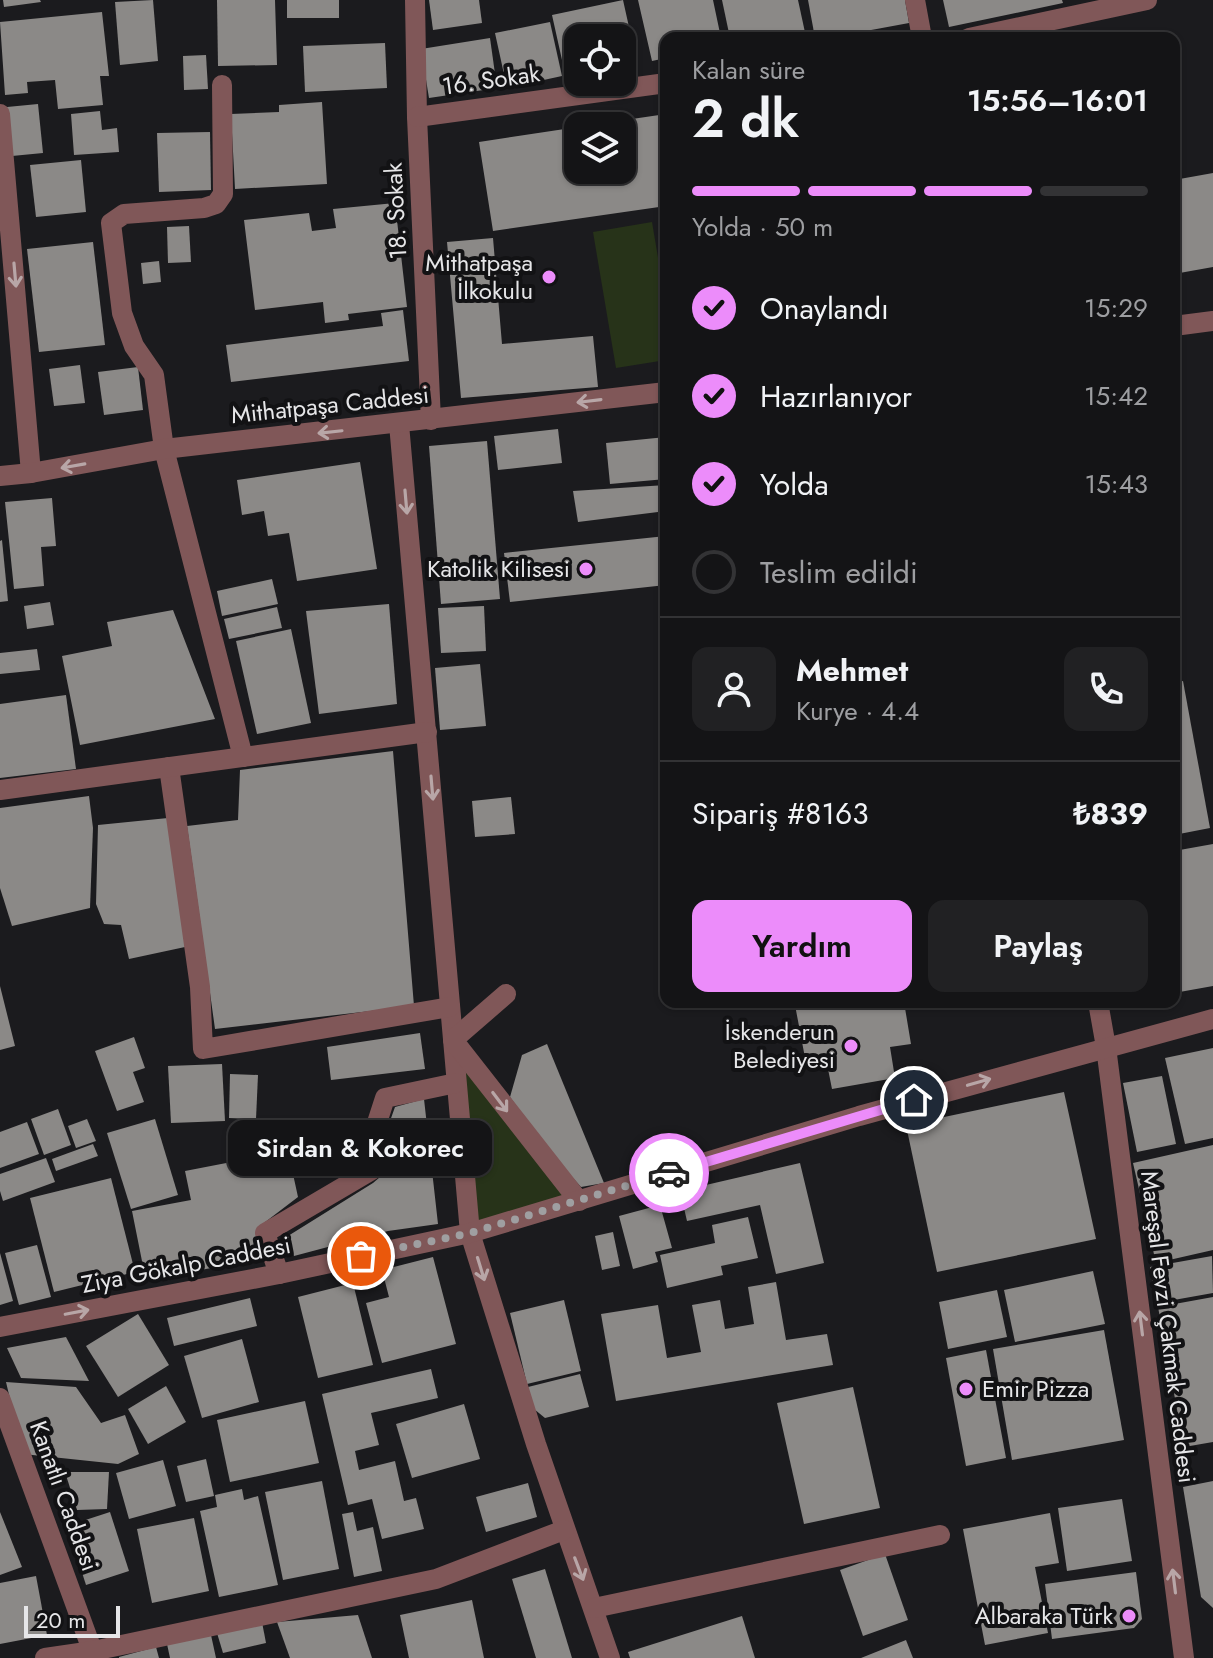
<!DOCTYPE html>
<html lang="tr">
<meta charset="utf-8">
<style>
body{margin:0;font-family:Jost,sans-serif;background:#212123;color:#f1f3f6;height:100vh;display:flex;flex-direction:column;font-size:30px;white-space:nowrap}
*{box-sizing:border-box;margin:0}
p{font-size:26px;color:#9d9ea1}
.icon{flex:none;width:44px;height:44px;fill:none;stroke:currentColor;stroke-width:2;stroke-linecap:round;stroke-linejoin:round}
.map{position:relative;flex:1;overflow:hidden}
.side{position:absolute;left:660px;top:32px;width:520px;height:976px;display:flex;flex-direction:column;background:#141416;border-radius:16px;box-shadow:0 2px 6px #0004,0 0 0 2px #333335}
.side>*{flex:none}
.controls{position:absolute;left:564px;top:24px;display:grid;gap:16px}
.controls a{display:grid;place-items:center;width:72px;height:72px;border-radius:16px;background:#141416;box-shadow:0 2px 6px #0004,0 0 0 2px #333335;font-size:40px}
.scale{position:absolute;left:24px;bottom:20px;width:96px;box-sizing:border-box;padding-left:8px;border:4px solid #e6e6e8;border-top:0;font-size:22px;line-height:28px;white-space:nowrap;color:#e6e6e8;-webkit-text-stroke:6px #121214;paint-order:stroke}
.pin{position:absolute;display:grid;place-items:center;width:68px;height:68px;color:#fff;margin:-34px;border:4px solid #fff;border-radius:50%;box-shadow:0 2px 8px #0007}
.courier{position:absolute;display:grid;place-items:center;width:80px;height:80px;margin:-40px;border:6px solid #ec8cfa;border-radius:50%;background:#fff;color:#222;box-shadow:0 2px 10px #0007}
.bubble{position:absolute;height:56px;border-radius:16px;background:#141416;box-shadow:0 2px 6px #0004,0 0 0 2px #333335;font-size:26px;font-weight:600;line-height:56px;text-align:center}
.overview em{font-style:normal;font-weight:600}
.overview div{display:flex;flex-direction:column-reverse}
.overview{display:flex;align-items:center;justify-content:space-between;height:136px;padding:0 32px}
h1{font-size:52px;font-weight:600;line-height:60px}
.bar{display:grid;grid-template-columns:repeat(4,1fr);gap:12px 8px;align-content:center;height:96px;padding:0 32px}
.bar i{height:10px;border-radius:6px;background:#333335}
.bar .on{background:#ec8cfa}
.bar p{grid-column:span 4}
.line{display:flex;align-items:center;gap:20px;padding:0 32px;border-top:2px solid #333335}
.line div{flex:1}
.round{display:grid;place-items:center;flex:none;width:84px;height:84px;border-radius:16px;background:#212123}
ol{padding:0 32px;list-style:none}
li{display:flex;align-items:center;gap:24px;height:88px}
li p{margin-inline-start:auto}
li .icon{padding:8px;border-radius:50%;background:#ec8cfa;color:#111;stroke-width:4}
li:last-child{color:#9d9ea1}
li i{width:44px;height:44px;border:4px solid #333335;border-radius:50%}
.cta{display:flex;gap:16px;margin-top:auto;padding:16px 32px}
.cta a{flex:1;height:92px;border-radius:16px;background:#ec8cfa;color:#111;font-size:32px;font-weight:600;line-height:92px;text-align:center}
.cta a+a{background:#212123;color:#f1f3f6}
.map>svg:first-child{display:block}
</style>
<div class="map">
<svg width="1213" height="1658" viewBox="0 0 1213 1658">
<rect width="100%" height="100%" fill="#1b1b1e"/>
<g fill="#273319">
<path d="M652,222L666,305V360L616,368L593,232Z"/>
<path d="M463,1065L565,1196L476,1223Z"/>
</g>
<g fill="#8b8987">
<path d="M3,0H40L41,2L4,7Z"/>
<path d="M153,0L158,61L120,65L115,2Z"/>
<path d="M217,0H275L277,65L218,66Z"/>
<rect x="287" y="0" width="52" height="18"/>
<path d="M429,0H479L482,23L433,30Z"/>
<path d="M623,0L637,63L622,66V38H578V75L566,78L552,15Z"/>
<path d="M638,0H713L721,38H666V58L652,61Z"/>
<path d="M722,0H798L806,37L730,38Z"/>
<path d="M808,0H905L909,23L828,38H815Z"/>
<path d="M943,0H1062L1063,3L949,27Z"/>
<path d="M102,12L109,76H100L103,105L58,109L55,80L27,82L28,93L5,95L0,22Z"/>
<path d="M550,22L562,76L507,88L495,33Z"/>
<path d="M490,38L497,88L429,98L421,49Z"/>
<path d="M385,43L387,88L305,92L303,46Z"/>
<path d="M206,55L208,89L184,90L183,56Z"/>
<path d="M322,102L327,184L235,189L231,114L279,112V105Z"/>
<path d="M38,104L43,153L12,156L7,107Z"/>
<path d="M100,111L102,130L117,128L119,152L74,155L71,114Z"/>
<path d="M666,114V206L493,231L479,142L578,127V170H622V126L598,124Z"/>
<path d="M210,132L211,190L159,192L157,133Z"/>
<path d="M81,160L86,212L36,217L30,165Z"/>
<path d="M1213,173V267L1174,274V180Z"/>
<path d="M395,203L407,307L348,314L349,320L325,323L323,302L255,310L244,220L309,213L312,231L336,228L333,209Z"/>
<path d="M189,226L191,262L168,263L167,227Z"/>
<path d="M493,238L502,344L593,336L598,387L461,398L447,242Z"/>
<path d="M93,242L105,345L39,352L27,249Z"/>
<path d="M159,261L161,282L143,284L141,263Z"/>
<path d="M403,310L409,361L231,382L226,345L383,326L381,313Z"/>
<path d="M80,365L85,403L54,406L49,369Z"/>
<path d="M138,367L143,410L104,415L98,372Z"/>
<path d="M558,429L562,463L498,470L494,436Z"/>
<path d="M666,437V479L610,484L606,443Z"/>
<path d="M487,441L500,599L441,604L429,446Z"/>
<path d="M360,462L377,569L297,581L289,533L268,536L264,511L242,515L237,480Z"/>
<path d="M666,485V511L578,522L573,491Z"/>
<path d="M52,498L56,546L41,547L44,586L14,589L5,502Z"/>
<path d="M666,536V585L510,602L504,553Z"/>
<path d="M2,540L8,601L0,602V541Z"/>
<path d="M272,579L278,604L222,616L217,591Z"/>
<path d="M50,602L54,625L27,629L24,606Z"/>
<path d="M389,604L397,704L319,714L306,611Z"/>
<path d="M484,606L486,651L441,653L438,608Z"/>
<path d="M277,607L282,628L229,639L224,619Z"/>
<path d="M173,610L215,719L80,745L62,656L112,646L107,622Z"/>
<path d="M291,629L311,723L257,734L236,641Z"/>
<path d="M1174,648L1181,677L1174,678Z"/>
<path d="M37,649L40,670L0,674V653Z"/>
<path d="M480,664L486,726L440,730L435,668Z"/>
<path d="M1183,681L1210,828L1174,835V683Z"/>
<path d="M66,695L76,769L0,778V704Z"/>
<path d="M393,751L414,1006L215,1029L187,826L238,820L240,770Z"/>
<path d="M89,796L93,828L90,908L12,926L0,888V808Z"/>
<path d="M511,797L515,834L475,837L472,801Z"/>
<path d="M168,818L185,947L129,959L121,925L104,924L96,904L98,825Z"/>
<path d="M1213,844V986L1174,993V851Z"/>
<path d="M0,986L15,1046L0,1050Z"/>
<path d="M814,1002H904L911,1044L890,1047L895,1078L832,1089L826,1059L806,1063L795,1005Z"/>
<path d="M420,1033L425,1069L331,1080L327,1047Z"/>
<path d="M134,1037L145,1068L133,1072L144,1102L117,1111L95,1051Z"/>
<path d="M547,1044L604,1183L581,1187L546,1148L510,1097L522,1055Z"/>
<path d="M1213,1048V1138L1185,1144L1165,1058Z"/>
<path d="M222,1064L225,1121L171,1123L168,1066Z"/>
<path d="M230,1074L258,1075L256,1119L229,1118Z"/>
<path d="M1162,1076L1176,1144L1137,1152L1123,1083Z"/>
<path d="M1064,1092L1096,1239L937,1272L906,1125Z"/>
<path d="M424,1099L438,1224L388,1231L294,1256L288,1236L373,1183L387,1171L385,1135L395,1107Z"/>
<path d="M58,1109L71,1145L44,1155L31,1119Z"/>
<path d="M87,1119L96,1141L76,1148L68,1126Z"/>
<path d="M155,1119L178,1195L131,1209L107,1133Z"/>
<path d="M27,1122L39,1154L0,1168V1132Z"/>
<path d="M93,1144L98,1156L56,1171L52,1159Z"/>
<path d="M1213,1145V1250L1156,1263L1133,1163Z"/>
<path d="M288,1151L298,1197L260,1226L266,1257L146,1281L132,1211L191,1200L185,1171Z"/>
<path d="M46,1158L55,1182L3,1201L0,1191V1174Z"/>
<path d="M800,1163L824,1263L776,1274L760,1205L687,1221L680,1191Z"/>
<path d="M111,1178L135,1272L54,1292L30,1198Z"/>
<path d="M660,1205L672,1248L655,1252L658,1262L633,1269L619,1216Z"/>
<path d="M748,1217L758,1258L721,1266L723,1275L667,1288L660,1255L715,1243L712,1225Z"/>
<path d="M613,1232L620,1266L602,1270L595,1236Z"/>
<path d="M37,1245L51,1297L19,1305L5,1253Z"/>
<path d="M0,1253L13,1301L0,1305Z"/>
<path d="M1212,1256L1213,1293L1157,1303L1150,1267Z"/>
<path d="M433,1257L456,1344L382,1363L366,1303L389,1297L382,1270Z"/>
<path d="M1093,1271L1105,1324L1015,1342L1004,1290Z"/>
<path d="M776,1282L786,1340L827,1334L833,1365L616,1401L601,1314L658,1305L667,1358L701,1352L692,1305L720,1300L725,1329L754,1324L748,1287Z"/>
<path d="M353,1283L373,1365L318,1378L298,1297Z"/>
<path d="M997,1290L1007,1337L948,1349L939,1302Z"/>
<path d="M1213,1297V1442L1184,1447L1158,1307Z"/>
<path d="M250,1298L257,1326L174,1346L167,1318Z"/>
<path d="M564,1300L581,1371L527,1384L510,1313Z"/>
<path d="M138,1314L169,1365L118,1397L86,1346Z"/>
<path d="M1104,1330L1124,1440L1012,1460L993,1349Z"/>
<path d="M66,1337L89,1381L21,1378L7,1348Z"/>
<path d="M242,1339L259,1402L202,1418L184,1356Z"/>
<path d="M986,1350L1006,1458L966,1466L946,1358Z"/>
<path d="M431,1369L438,1398L371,1413L379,1445L355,1451L359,1470L395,1461L404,1501L416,1498L424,1529L382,1539L372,1499L348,1505L322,1394Z"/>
<path d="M580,1374L589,1407L545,1418L534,1409L528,1387Z"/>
<path d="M6,1382L76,1387L101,1423L125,1415L139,1454L118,1464L23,1454Z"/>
<path d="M166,1386L186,1422L148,1444L128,1409Z"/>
<path d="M853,1387L880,1508L804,1524L777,1403Z"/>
<path d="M305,1401L319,1463L230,1482L217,1420Z"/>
<path d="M464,1404L480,1459L412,1478L396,1424Z"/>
<path d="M206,1459L214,1496L186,1502L177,1466Z"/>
<path d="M163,1460L176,1506L129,1519L116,1473Z"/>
<path d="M65,1472H109L107,1509L77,1510Z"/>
<path d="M322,1481L339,1569L283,1580L265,1492Z"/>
<path d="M1213,1481V1608L1201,1597L1183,1487Z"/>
<path d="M528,1483L537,1517L486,1532L476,1497Z"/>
<path d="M242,1489L244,1500L258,1496L278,1585L219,1597L200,1511L217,1507L215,1495Z"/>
<path d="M1122,1499L1132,1561L1067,1571L1058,1508Z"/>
<path d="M0,1512L22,1567L0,1575Z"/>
<path d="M110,1512L129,1571L86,1585L67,1526Z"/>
<path d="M353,1512L357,1531L373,1527L382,1571L354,1577L342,1514Z"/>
<path d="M1050,1513L1059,1563L1035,1567L1048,1633L985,1645L963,1529Z"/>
<path d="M194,1518L209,1591L152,1603L137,1529Z"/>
<path d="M885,1554L908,1620L863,1636L840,1570Z"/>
<path d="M545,1569L572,1658H536L512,1579Z"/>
<path d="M1136,1572L1142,1619L1134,1628L1052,1639L1045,1584Z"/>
<path d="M36,1576L47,1635L0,1644V1583Z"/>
<path d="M472,1600L484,1658H409L400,1615Z"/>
<path d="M358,1615L372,1658H290L277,1622Z"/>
<path d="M742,1616L755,1658H630L628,1652Z"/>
<path d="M262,1622L266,1643L223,1653L217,1633Z"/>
<path d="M211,1635L216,1658H170L167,1644Z"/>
<path d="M906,1640L913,1658H861Z"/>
<path d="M156,1647L159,1658H119V1657Z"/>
</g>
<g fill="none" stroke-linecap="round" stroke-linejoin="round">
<g stroke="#805758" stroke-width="20">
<path d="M415,0L417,117L431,420"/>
<path d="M915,0L922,38"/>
<path d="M969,38L1147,0"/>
<path d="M222,85L223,194L216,204L204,208L124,214L111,223L122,313L134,346L154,375L164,449L243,757"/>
<path d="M0,114L31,473"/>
<path d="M417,117L666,83"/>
<path d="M1174,326L1213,321"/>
<path d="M399,424L470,1233L536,1444L610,1658"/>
<path d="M0,476L31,473L164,449L666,392"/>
<path d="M169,767L200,987L203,1049L450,1007"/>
<path d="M0,790L427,732"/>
<path d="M506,994L453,1040L579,1201"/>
<path d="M1098,1002L1106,1047L1184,1658"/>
<path d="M279,1274L265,1233L372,1170V1138L385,1098L456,1083"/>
<path d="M0,1327L279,1274L470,1233L859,1116L1213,1019"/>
<path d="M0,1398L95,1658"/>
<path d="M594,1608L940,1535"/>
<path d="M45,1658L93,1651L436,1579L564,1530"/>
</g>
</g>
<defs><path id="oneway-shaft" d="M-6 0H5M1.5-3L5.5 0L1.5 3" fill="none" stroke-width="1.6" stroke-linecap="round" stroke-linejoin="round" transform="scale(2)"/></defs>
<g stroke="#b8a6a7">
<use href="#oneway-shaft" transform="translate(15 275) rotate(85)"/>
<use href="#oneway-shaft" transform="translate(589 401) rotate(173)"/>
<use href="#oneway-shaft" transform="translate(330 432) rotate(174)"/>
<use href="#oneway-shaft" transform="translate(73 466) rotate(170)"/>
<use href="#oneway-shaft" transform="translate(406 502) rotate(85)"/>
<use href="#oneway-shaft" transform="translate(432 788) rotate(85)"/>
<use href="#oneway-shaft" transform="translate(979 1082) rotate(-16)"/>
<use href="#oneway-shaft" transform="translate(500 1102) rotate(53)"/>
<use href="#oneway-shaft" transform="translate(481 1269) rotate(73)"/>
<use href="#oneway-shaft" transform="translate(77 1312) rotate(-11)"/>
<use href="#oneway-shaft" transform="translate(1141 1323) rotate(-97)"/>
<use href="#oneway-shaft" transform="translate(579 1569) rotate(69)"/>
<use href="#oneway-shaft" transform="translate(1174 1581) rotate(-97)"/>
</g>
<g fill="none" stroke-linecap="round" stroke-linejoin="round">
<path stroke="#9f9fa1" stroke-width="8" stroke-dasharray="0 14.4" d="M361,1256L470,1233L669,1173"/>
<path stroke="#ec8cfa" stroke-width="10" d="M669,1173L914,1100"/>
</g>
<g fill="#ec8cfa" stroke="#121214" stroke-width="3">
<circle cx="549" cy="277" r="8"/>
<circle cx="586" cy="569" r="8"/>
<circle cx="851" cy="1046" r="8"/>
<circle cx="966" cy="1389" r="8"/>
<circle cx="1129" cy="1616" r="8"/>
</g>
<g text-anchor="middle" stroke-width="8" stroke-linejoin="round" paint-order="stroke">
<g font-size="24" fill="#e6e6e8" stroke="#121214">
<text transform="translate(491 80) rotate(-8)" y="8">16. Sokak</text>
<text transform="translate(396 211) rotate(-93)" y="8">18. Sokak</text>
<text transform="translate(330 405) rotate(-6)" y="8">Mithatpaşa Caddesi</text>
<text transform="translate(186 1265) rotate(-11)" y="8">Ziya Gökalp Caddesi</text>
<text transform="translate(1168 1327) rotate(83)" y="8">Mareşal Fevzi Çakmak Caddesi</text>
<text transform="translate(64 1496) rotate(70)" y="8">Kanatlı Caddesi</text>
</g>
<g font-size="24" fill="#e6e6e8" stroke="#121214" text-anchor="end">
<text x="533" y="271">Mithatpaşa<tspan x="533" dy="28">İlkokulu</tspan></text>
<text x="570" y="577">Katolik Kilisesi</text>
<text x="835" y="1040">İskenderun<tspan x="835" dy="28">Belediyesi</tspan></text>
<text x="982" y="1397" text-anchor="start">Emir Pizza</text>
<text x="1113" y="1624">Albaraka Türk</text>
</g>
</g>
</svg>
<div class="controls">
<a><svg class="icon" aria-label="locate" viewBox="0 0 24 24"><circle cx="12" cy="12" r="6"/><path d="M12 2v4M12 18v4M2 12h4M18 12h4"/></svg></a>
<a><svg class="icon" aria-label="layers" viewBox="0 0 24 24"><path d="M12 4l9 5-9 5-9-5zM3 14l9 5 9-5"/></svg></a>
</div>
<div class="scale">20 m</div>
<div class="pin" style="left:361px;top:1256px;background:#ea580c"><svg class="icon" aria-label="bag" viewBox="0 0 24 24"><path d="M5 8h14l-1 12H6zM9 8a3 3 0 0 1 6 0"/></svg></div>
<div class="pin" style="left:914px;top:1100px;background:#1f2937"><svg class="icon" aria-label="home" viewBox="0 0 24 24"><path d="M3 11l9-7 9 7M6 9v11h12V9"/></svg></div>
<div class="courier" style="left:669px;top:1173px"><svg class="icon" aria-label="car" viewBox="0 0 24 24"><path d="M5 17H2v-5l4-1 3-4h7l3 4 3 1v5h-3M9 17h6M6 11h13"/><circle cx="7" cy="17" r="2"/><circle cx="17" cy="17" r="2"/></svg></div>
<div class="bubble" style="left:228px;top:1120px;width:264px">Sirdan &amp; Kokorec</div>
<section class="side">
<div class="overview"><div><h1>2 dk</h1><p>Kalan süre</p></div><em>15:56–16:01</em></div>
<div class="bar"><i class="on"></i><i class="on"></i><i class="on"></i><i></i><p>Yolda · 50 m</p></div>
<ol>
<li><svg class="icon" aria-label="check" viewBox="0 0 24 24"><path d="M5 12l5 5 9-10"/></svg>Onaylandı<p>15:29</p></li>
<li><svg class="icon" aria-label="check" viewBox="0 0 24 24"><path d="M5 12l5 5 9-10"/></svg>Hazırlanıyor<p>15:42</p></li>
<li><svg class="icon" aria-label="check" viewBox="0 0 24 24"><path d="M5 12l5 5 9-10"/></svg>Yolda<p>15:43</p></li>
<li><i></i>Teslim edildi</li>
</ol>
<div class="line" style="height:144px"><a class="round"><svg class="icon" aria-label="person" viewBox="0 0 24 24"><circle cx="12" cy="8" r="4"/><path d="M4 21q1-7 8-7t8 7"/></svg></a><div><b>Mehmet</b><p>Kurye · 4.4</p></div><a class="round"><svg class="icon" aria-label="phone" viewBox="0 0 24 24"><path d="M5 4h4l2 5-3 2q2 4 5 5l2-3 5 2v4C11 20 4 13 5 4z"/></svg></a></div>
<div class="line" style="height:104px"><div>Sipariş #8163</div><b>₺839</b></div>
<div class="cta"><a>Yardım</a><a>Paylaş</a></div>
</section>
</div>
